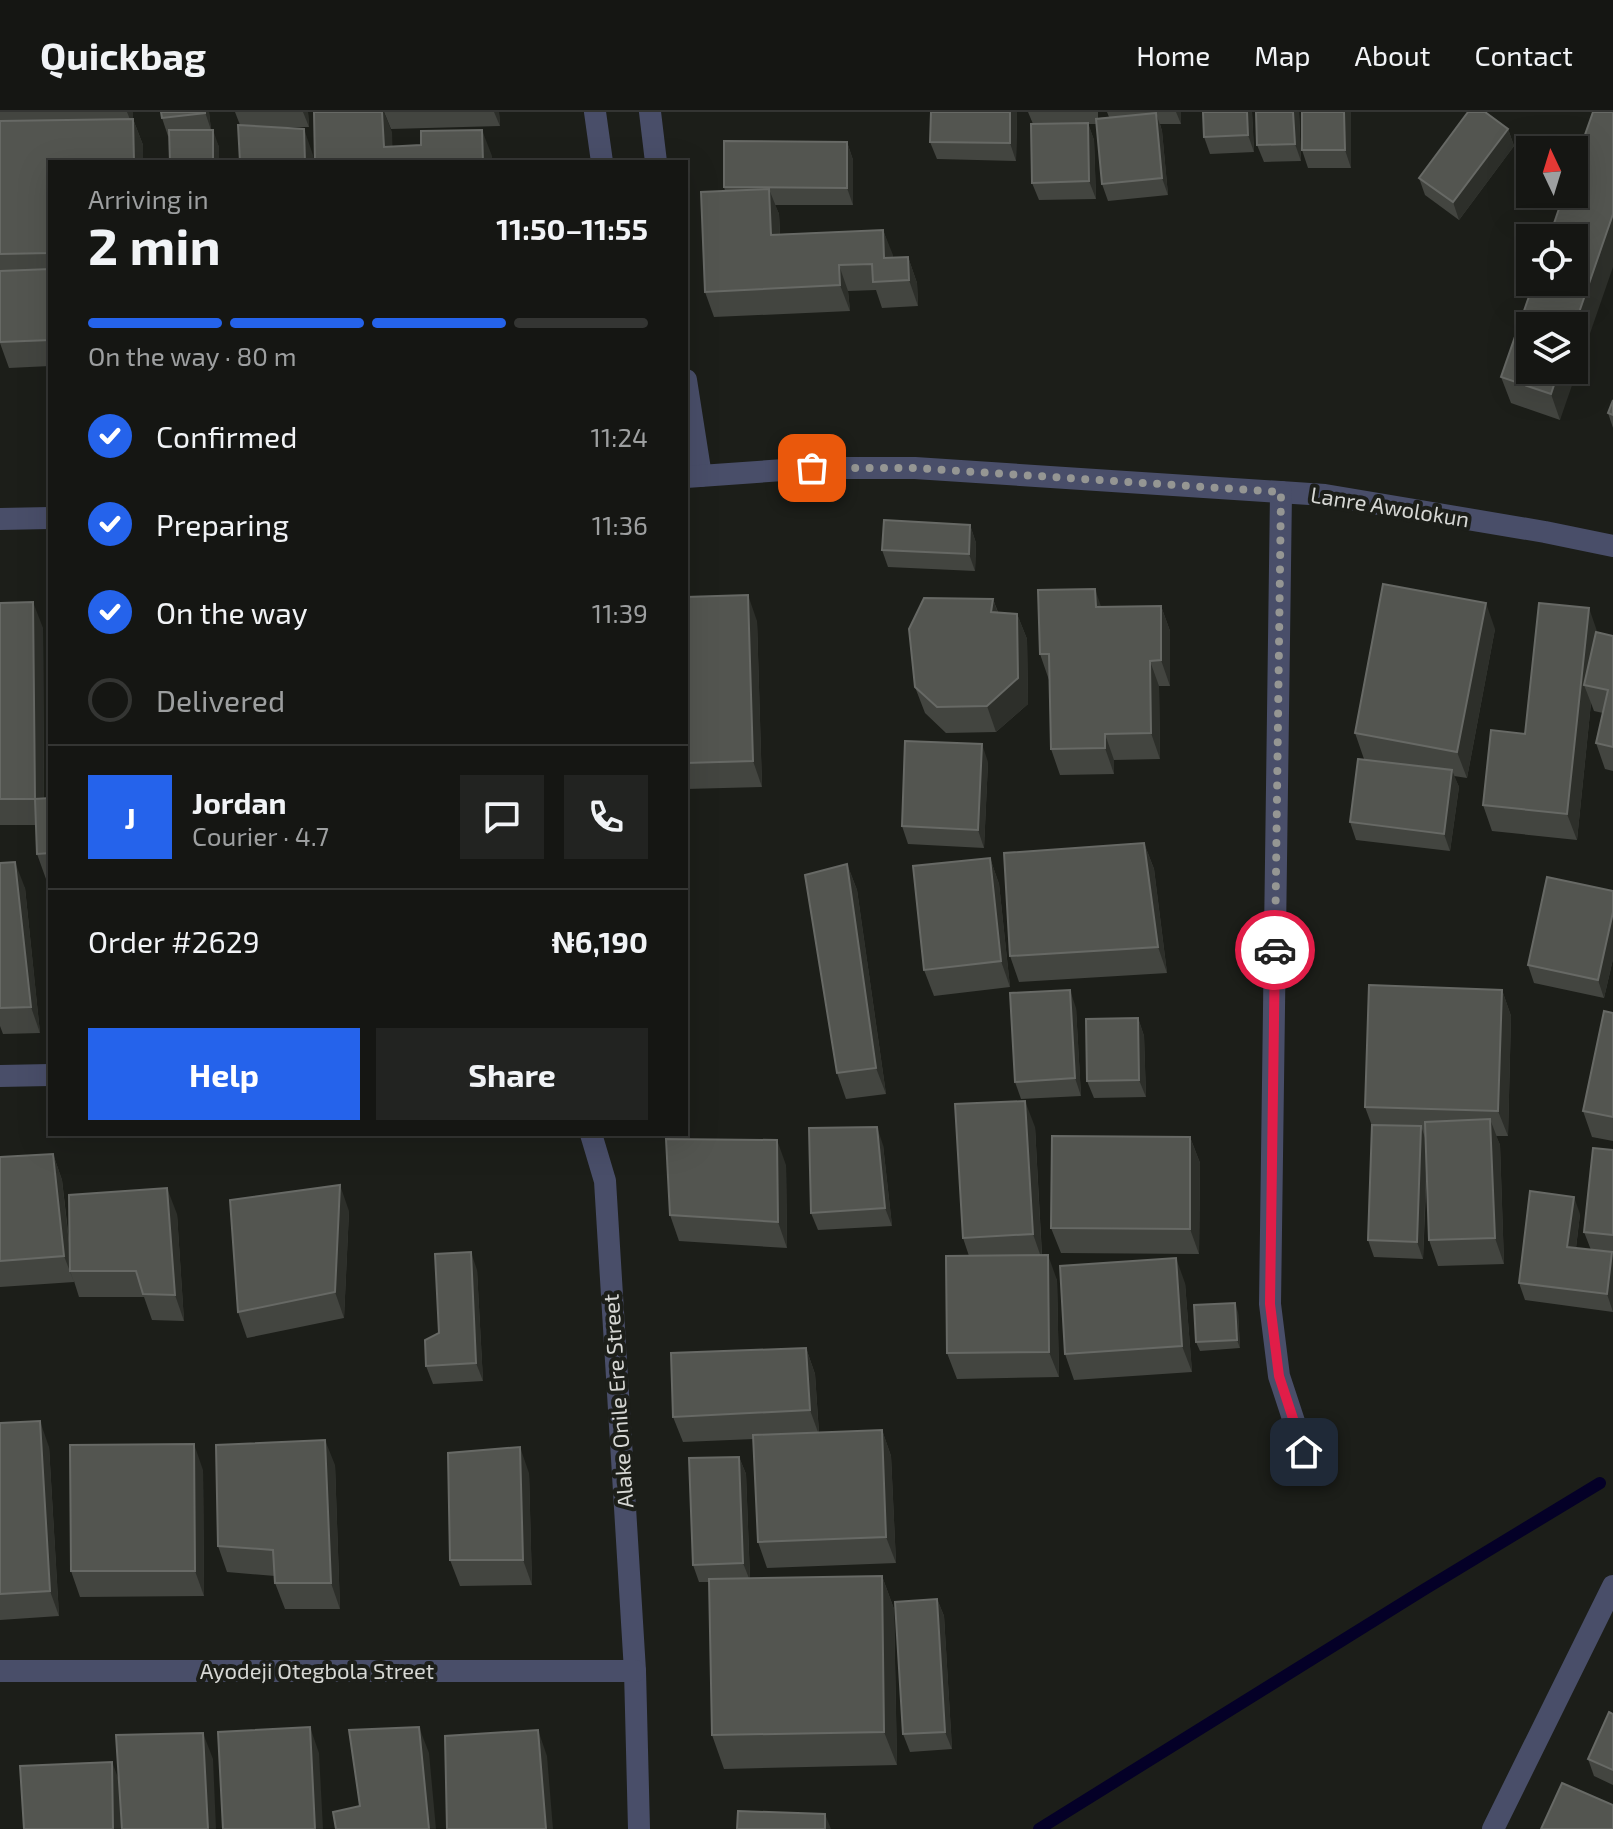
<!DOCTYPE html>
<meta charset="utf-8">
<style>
body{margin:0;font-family:"Exo 2",sans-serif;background:#222321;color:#f1f3f6;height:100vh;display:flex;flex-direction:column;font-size:30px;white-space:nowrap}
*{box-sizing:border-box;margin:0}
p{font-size:26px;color:#9d9fa0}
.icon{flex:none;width:44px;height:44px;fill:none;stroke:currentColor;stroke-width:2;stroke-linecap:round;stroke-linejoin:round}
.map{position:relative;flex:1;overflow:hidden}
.sheet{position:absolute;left:48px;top:48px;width:640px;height:976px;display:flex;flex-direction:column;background:#151613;border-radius:0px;box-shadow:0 8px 32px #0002,0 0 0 2px #343533}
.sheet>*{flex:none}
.needle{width:52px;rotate:356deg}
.fabs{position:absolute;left:1516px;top:24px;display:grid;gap:16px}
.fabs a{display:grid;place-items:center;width:72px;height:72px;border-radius:0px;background:#151613;box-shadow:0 8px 32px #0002,0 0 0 2px #343533;font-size:40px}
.pin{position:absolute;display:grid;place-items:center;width:68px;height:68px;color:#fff;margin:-34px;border-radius:16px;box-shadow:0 4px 12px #0006}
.courier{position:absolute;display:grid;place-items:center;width:80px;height:80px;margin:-40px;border:6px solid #e11d48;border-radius:50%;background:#fff;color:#222;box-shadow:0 2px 10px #0007}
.head em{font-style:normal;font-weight:700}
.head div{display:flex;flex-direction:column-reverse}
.head{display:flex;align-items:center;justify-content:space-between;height:136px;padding:0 40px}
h1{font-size:52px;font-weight:700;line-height:60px}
.bar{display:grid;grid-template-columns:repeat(4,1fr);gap:12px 8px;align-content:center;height:96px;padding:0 40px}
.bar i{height:10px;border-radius:6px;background:#343533}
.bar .active{background:#2563eb}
.bar p{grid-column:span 4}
.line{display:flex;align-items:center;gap:20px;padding:0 40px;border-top:2px solid #343533}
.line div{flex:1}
.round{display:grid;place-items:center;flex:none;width:84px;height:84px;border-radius:0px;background:#222321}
ol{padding:0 40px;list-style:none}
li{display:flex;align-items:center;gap:24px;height:88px}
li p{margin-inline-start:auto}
li .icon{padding:8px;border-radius:50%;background:#2563eb;color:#fff;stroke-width:4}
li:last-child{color:#9d9fa0}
li i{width:44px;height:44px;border:4px solid #343533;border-radius:50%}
.cta{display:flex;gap:16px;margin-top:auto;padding:16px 40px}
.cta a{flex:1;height:92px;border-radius:0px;background:#2563eb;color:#fff;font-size:32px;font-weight:700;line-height:92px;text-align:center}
.cta a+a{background:#222321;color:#f1f3f6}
header{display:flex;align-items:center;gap:48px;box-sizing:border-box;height:112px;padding:0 40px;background:#151613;border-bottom:2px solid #343533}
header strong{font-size:38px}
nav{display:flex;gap:44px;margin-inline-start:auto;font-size:28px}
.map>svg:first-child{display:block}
</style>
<header>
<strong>Quickbag</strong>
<nav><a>Home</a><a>Map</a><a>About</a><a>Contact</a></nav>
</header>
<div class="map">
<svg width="1613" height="1717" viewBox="0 0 1613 1717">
<rect width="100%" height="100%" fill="#1c1e19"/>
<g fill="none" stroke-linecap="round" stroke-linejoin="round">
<path stroke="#040027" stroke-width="12" d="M1039,1717L1425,1477L1600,1371"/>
<g stroke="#494e69" stroke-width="22">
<path d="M595,0L602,50"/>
<path d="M650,0L656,50"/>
<path d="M686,268L701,364"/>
<path d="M686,365L812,356H915L1325,383L1545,420L1613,434"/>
<path d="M1281,380L1270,1192L1279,1264L1304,1340"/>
<path d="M0,407L50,406"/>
<path d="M0,964L50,963"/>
<path d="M591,1022L605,1069L635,1559L639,1717"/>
<path d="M0,1559H635"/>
<path d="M1493,1717L1613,1474"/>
</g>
</g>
<g fill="#434540">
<path d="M0,0H133V7L143,33L50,50V254L9,256L0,231Z"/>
<path d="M161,0H209L211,18L219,35L168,24L162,6Z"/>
<path d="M235,0H308L309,15H275L313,43L240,13Z"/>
<path d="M384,0H499L500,14L391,17Z"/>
<path d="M1017,0L1016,49L937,47L930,30Z"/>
<path d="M1028,0H1098V6L1109,5L1107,0H1181V12H1160L1162,19L1168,83L1108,89L1102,72L1097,12H1088L1094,28L1096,87L1039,88L1032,71L1033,12Z"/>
<path d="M1203,0H1252L1254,40L1210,42L1204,25Z"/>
<path d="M1256,0H1299L1301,49L1264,50L1257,33Z"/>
<path d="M1351,0V56H1308L1302,38Z"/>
<path d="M1593,0L1560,308L1511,291L1501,265Z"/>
<path d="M1508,17L1514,34L1459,108L1425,83L1419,66Z"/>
<path d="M847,30L853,48V93H775L779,102L780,122L883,118L893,146L908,145L917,171L918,194L882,196L876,178L848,179L850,199L714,205L705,180L725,79L724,75Z"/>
<path d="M1613,288V316L1608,301Z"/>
<path d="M970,413L976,431L975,459L888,455L882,438Z"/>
<path d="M686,485L757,509L762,675L686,677Z"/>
<path d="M993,487L998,500L1017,502L1027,527L1028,592L996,620L946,621L925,601L915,575Z"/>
<path d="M0,491L43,516L44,686H50V767H46L37,742L36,713H0Z"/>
<path d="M1161,494L1170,519V574H1159L1160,647L1114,648V662L1060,663L1051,637L1049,568L1040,542L1102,495Z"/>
<path d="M1495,517L1467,666L1454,664L1459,675L1450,739L1356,728L1350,710L1364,647L1355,621Z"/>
<path d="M1613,524V659L1605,657L1596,631L1603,601L1594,599L1591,591L1577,728L1492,719L1483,693L1525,622Z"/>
<path d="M988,650L984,736L908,732L902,714Z"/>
<path d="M1144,731L1154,757L1167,861L1019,870L1010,844Z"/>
<path d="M990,746L999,772L1010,875L934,884L924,858Z"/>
<path d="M0,751L25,776L40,921L3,922L0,914Z"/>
<path d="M847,752L857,778L886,982L846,987L837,961Z"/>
<path d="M1613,779V847L1604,886L1534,871L1528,853Z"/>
<path d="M1502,878L1511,904L1508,1024H1496L1500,1033L1504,1152L1438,1154L1429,1128L1427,1055L1423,1147L1374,1145L1368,1128L1372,1014L1365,995Z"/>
<path d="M1076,896L1081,984L1021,987L1015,970Z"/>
<path d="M1613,901V1029L1592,1025L1583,999Z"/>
<path d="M1138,906L1144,924L1146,985L1094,986L1087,969Z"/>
<path d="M1035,1015L1042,1143L1057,1168L1059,1265L957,1267L947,1241L969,1144L963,1126Z"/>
<path d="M1190,1025L1200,1051L1199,1142L1061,1141L1051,1116Z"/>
<path d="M883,1033L892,1114L818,1118L811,1101Z"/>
<path d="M1613,1038V1140L1591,1138L1613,1144V1200L1525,1188L1519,1171L1580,1102L1576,1136L1591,1138L1584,1120Z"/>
<path d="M53,1042L62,1068L70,1137L177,1102L184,1209L152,1208L144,1185H79L74,1169V1170L0,1175V1045Z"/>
<path d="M786,1053L787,1136L679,1129L670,1103Z"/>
<path d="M349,1099L344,1206L247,1226L238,1200Z"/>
<path d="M477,1158L483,1269L433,1272L426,1254Z"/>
<path d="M1185,1171L1192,1260L1074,1268L1065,1242Z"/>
<path d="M1238,1200L1240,1236L1200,1239L1196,1230Z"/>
<path d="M806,1236L815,1262L819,1321L882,1318L891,1344L896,1451L767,1456L758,1430L754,1327L683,1330L673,1305Z"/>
<path d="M0,1311L49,1335L59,1504L0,1508Z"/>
<path d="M739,1345L746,1362L750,1466L882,1464L894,1497L897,1653L724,1657L712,1623L709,1470H699L693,1453Z"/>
<path d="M335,1353L340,1497H285L275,1471V1464L227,1460L218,1434Z"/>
<path d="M203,1358L204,1484L80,1485L71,1459Z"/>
<path d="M529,1361L532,1473L460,1474L450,1448Z"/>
<path d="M937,1487L944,1504L952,1637L910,1640L903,1622Z"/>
<path d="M1613,1602V1673L1594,1664L1588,1647Z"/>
</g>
<g fill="#2d2f2a">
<path d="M127,0H133V15Z"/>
<path d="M205,0H209L211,18Z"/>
<path d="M303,0H308L309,15Z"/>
<path d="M382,0H384L392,20L393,50L384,35Z"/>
<path d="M494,0H499L500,14Z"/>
<path d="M1010,0H1017L1016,49L1010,31Z"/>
<path d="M1176,0H1181V12Z"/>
<path d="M1247,0H1252L1254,40L1248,23Z"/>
<path d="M1293,0H1299L1301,49L1295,32Z"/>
<path d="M1344,0H1351V56L1345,38Z"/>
<path d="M1156,1L1162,19L1168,83L1162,66Z"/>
<path d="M133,7L143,33V50H134Z"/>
<path d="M1088,11L1094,28L1096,87L1089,69Z"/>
<path d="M304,17L313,43L314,50H305Z"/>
<path d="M1508,17L1514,34L1459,108L1453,90Z"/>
<path d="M213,18L219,35V50H213Z"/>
<path d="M482,18L492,44V50H483Z"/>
<path d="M847,30L853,48V93L847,76Z"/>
<path d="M769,77L779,102L781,148L771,123Z"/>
<path d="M1613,102V155L1560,308L1551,282L1559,258H1574V215Z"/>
<path d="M883,118L893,143V169L884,146Z"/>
<path d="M908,145L917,171L918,194L909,168Z"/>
<path d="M839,153L848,179L850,199L840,173Z"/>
<path d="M970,413L976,431L975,459L969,442Z"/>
<path d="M1095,477L1104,503L1096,495Z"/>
<path d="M748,483L757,509L762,675L753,649Z"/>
<path d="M993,487L1002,513L991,500Z"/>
<path d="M33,490L43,516L44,712L35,687Z"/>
<path d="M1486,491L1495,517L1467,666L1457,640Z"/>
<path d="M1161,494L1170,519V574L1161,548Z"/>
<path d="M1589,496L1598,522L1584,573L1591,591L1577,728L1567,702Z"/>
<path d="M1017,502L1027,527L1028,592L996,620L987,594Z"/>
<path d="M1150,549L1159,574L1160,647L1151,621Z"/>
<path d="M1105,622L1114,648V662L1105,636Z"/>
<path d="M982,632L988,650L984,736L978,718Z"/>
<path d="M1452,658L1459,675L1450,739L1444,722Z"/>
<path d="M1144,731L1154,757L1167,861L1158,835Z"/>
<path d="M990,746L999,772L1010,875L1001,849Z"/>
<path d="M15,750L25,776L40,921L31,895Z"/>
<path d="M847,752L857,778L886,982L876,956Z"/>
<path d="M1613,800V847L1604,886L1598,868Z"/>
<path d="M1070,878L1076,896L1081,984L1075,966Z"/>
<path d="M1502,878L1511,904L1508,1024L1498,999Z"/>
<path d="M1138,906L1144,924L1146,985L1139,968Z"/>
<path d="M1025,989L1035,1015L1042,1148L1033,1122Z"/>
<path d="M1490,1007L1500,1033L1504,1152L1495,1126Z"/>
<path d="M1421,1014L1427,1032L1423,1147L1417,1130Z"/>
<path d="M877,1015L883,1033L892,1114L885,1096Z"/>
<path d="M1190,1025L1200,1051L1199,1142L1190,1117Z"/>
<path d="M777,1028L786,1053L787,1136L778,1110Z"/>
<path d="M53,1042L62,1068L72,1159H70L74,1170L64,1144Z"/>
<path d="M340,1073L349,1099L344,1206L335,1180Z"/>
<path d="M167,1076L177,1102L184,1209L175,1183Z"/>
<path d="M1574,1085L1580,1102L1574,1152L1567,1135Z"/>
<path d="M471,1140L477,1158L483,1269L476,1251Z"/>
<path d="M1612,1140L1613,1144V1200L1607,1182Z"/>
<path d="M1048,1143L1057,1168L1059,1265L1049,1240Z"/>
<path d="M1176,1146L1185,1171L1192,1260L1182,1234Z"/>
<path d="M1235,1191L1238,1200L1240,1236L1237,1228Z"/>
<path d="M806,1236L815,1262L819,1323L810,1298Z"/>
<path d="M40,1309L49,1335L59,1504L50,1479Z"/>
<path d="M882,1318L891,1344L896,1451L886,1425Z"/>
<path d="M325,1328L335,1353L340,1497L331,1471Z"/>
<path d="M194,1332L203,1358L204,1484L195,1459Z"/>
<path d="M520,1335L529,1361L532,1473L523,1448Z"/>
<path d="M739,1345L746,1362L750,1469L743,1451Z"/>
<path d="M882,1464L894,1497L897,1653L884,1620Z"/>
<path d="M937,1487L944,1504L952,1637L945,1620Z"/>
<path d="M310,1615L319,1641L323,1717H315Z"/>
<path d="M419,1615L429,1641L436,1717H429Z"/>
<path d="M538,1618L547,1644L553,1717H546Z"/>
<path d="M203,1621L213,1647L216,1717H208Z"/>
<path d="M112,1650L122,1676V1717H113Z"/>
<path d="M825,1702L831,1717H825Z"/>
</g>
<g fill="#535550" stroke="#676965" stroke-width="2">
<path d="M161,0H205V1L162,6Z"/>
<path d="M314,0H382L384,35L421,33V19L482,18L483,50H315Z"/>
<path d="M931,0H1010V31L930,30Z"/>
<path d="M1203,0H1247L1248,23L1204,25Z"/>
<path d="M1256,0H1293L1295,32L1257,33Z"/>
<path d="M1302,0H1344L1345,38H1302Z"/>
<path d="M1468,0H1485L1508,17L1453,90L1419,66Z"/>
<path d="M1593,0H1613V102L1574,215L1530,214V258H1559L1551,282L1501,265L1534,170H1574V126H1549L1564,82H1574V54Z"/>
<path d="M1156,1L1162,66L1102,72L1096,7Z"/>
<path d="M133,7L134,50H50V141L0,142V9Z"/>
<path d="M1088,11L1089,69L1032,71L1031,12Z"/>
<path d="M238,13L304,17L305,50H240Z"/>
<path d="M169,18H213V50H170Z"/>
<path d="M724,29L847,30V76L724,75Z"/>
<path d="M769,77L771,123L883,118L884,146L908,145L909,168L873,170L872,152L839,153L840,173L705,180L701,80Z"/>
<path d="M50,157V228L0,230V159Z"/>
<path d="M1613,288V303L1608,301Z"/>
<path d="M884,408L970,413L969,442L882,438Z"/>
<path d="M1383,472L1486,491L1457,640L1355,621Z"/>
<path d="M1095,477L1096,495L1161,494V548L1150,549L1151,621L1105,622V636L1051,637L1049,542H1040L1038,478Z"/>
<path d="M748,483L753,649L686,651V485Z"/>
<path d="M924,486L993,487L991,500L1017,502L1018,566L987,594L937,595L915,575L909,517Z"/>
<path d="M33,490L35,687H0V491Z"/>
<path d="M1539,491L1589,496L1567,702L1483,693L1491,618L1525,622Z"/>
<path d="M1596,520L1613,524V635L1596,631L1608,578L1584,573Z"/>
<path d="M905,629L982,632L978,718L902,714Z"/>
<path d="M1358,647L1452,658L1444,722L1350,710Z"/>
<path d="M50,686V741L37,742L35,687Z"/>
<path d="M1144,731L1158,835L1010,844L1004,741Z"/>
<path d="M990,746L1001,849L924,858L913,754Z"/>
<path d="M15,750L31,895L0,896V751Z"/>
<path d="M847,752L876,956L837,961L805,763Z"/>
<path d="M1547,765L1613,779V800L1598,868L1528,853Z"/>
<path d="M1369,873L1502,878L1498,999L1365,995Z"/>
<path d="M1070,878L1075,966L1015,970L1010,881Z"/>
<path d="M1604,899L1613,901V1005L1583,999Z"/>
<path d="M1138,906L1139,968L1087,969L1086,907Z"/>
<path d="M1025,989L1033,1122L963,1126L955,992Z"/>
<path d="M1490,1007L1495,1126L1429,1128L1425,1010Z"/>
<path d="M1372,1013L1421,1014L1417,1130L1368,1128Z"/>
<path d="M877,1015L885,1096L811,1101L809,1016Z"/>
<path d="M1052,1024L1190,1025V1117L1051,1116Z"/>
<path d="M666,1027L777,1028L778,1110L670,1103Z"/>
<path d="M1593,1036L1613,1038V1123L1584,1120Z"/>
<path d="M53,1042L64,1144L0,1149V1045Z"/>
<path d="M340,1073L335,1180L238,1200L230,1088Z"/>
<path d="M167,1076L175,1183L143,1182L136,1159H70L69,1083Z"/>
<path d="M1530,1079L1574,1085L1567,1135L1612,1140L1607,1182L1519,1171Z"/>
<path d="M471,1140L476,1251L426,1254L425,1228L439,1221L435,1142Z"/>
<path d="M1048,1143L1049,1240L947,1241L946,1144Z"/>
<path d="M1176,1146L1182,1234L1065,1242L1060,1154Z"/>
<path d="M1235,1191L1237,1228L1196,1230L1194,1193Z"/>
<path d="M806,1236L810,1298L673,1305L671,1241Z"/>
<path d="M40,1309L50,1479L0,1482V1311Z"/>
<path d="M882,1318L886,1425L758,1430L753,1323Z"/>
<path d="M325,1328L331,1471H275L273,1438L218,1434L216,1333Z"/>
<path d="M194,1332L195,1459H71L70,1333Z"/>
<path d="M520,1335L523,1448H450L448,1341Z"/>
<path d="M739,1345L743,1451L693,1453L689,1346Z"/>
<path d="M882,1464L884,1620L712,1623L709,1467Z"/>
<path d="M937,1487L945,1620L903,1622L895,1490Z"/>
<path d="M1609,1600L1613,1602V1658L1588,1647Z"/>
<path d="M310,1615L315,1717H223L218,1620Z"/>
<path d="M419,1615L429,1717H336L333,1700L360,1694L349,1618Z"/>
<path d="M538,1618L546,1717H447L445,1624Z"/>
<path d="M203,1621L208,1717H122L116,1623Z"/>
<path d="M112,1650L113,1717H24L20,1654Z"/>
<path d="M1562,1671L1613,1693V1717H1541Z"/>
<path d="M738,1699L825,1702V1717H737Z"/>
</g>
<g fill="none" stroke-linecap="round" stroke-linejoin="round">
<path stroke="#959693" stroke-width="8" stroke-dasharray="0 14.4" d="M812,356H915L1281,380L1275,838"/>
<path stroke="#e11d48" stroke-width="10" d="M1275,838L1270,1192L1279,1264L1304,1340"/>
</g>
<g text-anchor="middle" stroke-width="8" stroke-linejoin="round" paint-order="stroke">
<g font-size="22" fill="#d6d7d4" stroke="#1c1e19">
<text transform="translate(1390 395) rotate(9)" y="8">Lanre Awolokun</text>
<text transform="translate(618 1289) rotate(-94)" y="8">Alake Onile Ere Street</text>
<text x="317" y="1567">Ayodeji Otegbola Street</text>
</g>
</g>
</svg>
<div class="fabs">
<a><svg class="needle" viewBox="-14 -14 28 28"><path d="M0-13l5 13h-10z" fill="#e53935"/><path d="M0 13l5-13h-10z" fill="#9d9fa0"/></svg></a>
<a><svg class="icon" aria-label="locate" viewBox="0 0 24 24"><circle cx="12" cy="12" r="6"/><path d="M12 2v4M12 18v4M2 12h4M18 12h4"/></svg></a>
<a><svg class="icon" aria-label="layers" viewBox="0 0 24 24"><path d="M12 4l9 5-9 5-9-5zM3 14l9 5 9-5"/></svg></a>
</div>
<div class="pin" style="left:812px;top:356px;background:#ea580c"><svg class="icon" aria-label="bag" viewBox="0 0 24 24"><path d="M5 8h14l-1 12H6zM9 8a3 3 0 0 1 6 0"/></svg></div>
<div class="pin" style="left:1304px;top:1340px;background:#1f2937"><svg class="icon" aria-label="home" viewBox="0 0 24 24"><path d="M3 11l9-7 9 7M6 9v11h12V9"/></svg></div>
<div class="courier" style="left:1275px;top:838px"><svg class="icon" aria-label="car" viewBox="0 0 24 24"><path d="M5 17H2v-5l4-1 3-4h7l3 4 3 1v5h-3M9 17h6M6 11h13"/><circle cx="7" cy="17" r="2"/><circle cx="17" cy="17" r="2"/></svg></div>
<section class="sheet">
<div class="head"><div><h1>2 min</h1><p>Arriving in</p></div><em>11:50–11:55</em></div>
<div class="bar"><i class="active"></i><i class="active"></i><i class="active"></i><i></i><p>On the way · 80 m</p></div>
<ol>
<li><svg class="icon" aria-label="check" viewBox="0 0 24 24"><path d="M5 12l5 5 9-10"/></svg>Confirmed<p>11:24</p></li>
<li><svg class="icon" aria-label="check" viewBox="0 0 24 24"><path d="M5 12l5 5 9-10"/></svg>Preparing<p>11:36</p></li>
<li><svg class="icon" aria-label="check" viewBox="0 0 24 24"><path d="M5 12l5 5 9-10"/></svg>On the way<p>11:39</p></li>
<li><i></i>Delivered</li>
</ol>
<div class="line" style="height:144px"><b class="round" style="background:#2563eb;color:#fff">J</b><div><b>Jordan</b><p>Courier · 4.7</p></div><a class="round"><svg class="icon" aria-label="chat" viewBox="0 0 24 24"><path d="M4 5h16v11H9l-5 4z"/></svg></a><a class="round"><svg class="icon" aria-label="phone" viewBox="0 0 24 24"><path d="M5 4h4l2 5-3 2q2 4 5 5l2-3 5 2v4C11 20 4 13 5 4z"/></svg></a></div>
<div class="line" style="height:104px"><div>Order #2629</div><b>₦6,190</b></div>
<div class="cta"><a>Help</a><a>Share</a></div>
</section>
</div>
